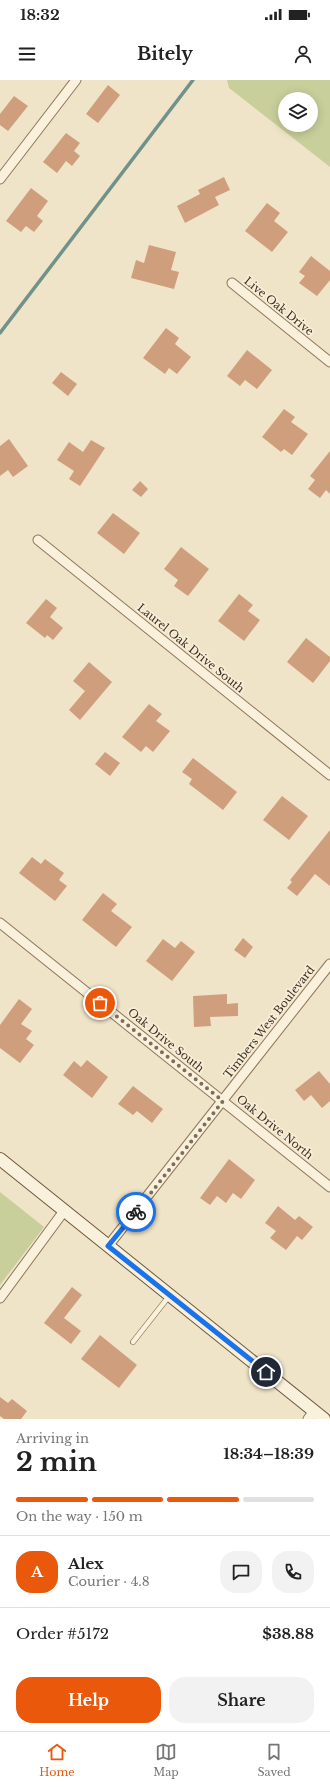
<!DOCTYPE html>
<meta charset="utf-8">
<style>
body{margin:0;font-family:"Libre Baskerville",serif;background:#f2f2f2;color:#222;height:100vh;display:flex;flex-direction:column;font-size:15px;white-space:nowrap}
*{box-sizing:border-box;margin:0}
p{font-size:13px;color:#767676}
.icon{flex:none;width:22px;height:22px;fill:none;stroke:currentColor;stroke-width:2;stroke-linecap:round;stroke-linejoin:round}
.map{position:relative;height:1339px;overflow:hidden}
.drawer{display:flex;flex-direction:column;background:#fff;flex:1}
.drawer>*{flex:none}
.fabs{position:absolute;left:278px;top:12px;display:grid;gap:8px}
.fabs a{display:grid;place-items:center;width:40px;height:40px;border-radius:50%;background:#fff;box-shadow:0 2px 10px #0003;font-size:20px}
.pin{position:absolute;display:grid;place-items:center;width:34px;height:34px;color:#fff;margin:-17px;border:2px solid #fff;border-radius:50%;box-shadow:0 1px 4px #0007}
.courier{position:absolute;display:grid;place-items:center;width:40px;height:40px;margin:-20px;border:3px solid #1a73e8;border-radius:50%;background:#fff;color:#222;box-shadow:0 1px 5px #0007}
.overview em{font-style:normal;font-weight:700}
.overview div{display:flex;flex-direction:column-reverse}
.overview{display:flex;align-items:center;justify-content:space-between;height:68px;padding:0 16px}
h1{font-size:26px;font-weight:700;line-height:30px}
.bar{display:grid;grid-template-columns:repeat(4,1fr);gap:6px 4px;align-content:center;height:48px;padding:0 16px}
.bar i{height:5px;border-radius:3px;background:#e0e0e0}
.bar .active{background:#ea580c}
.bar p{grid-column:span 4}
.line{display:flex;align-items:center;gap:10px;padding:0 16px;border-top:1px solid #e0e0e0}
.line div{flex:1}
.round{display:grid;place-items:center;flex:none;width:42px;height:42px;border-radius:16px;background:#f2f2f2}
.action{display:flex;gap:8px;margin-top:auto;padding:8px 16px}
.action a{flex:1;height:46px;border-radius:16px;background:#ea580c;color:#fff;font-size:16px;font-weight:700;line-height:46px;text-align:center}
.action a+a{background:#f2f2f2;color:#222}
.status{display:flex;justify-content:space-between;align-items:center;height:28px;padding:0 20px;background:#fff;direction:ltr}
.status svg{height:11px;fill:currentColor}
header{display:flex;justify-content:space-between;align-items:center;height:52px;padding:0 16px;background:#fff;font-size:18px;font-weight:700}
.tabs{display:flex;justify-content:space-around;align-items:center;height:56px;border-top:1px solid #e0e0e0;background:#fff;font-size:11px;color:#767676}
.tabs a{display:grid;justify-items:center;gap:2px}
.tabs .active{color:#ea580c}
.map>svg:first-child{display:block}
</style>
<div class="status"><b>18:32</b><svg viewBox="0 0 49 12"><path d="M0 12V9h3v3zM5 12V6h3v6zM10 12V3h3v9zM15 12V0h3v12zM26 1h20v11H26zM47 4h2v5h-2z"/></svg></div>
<header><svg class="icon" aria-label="menu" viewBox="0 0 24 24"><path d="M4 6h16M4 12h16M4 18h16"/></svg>Bitely<svg class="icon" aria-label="person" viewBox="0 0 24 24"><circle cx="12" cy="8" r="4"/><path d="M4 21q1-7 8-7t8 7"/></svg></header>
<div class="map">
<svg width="330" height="1339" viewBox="0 0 330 1339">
<rect width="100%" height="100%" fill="#f0e4c8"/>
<g fill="#c9cf9b" fill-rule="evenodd">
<path d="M227,0H330V87L229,8ZM285,19H311V45H285Z"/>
<path d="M0,1112L44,1147L0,1205Z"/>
</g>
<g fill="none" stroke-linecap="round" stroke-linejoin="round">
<path stroke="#6f938a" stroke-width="3.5" d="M0,253L193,0"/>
</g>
<g fill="#cf9f7d">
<path d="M108,5L120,15L98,43L86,34Z"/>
<path d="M14,16L28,26L8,51L0,45V34Z"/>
<path d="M66,53L80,63L74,71L80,76L72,86L66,81L57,93L43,82Z"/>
<path d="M224,97L230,110L215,117L219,125L185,143L177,126L200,114L198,110Z"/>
<path d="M31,108L48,121L37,136L43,141L34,152L26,146L21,152L6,141Z"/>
<path d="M267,123L280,133L274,141L288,152L272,172L245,151Z"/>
<path d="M149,165L176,172L171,190L179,192L174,209L131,198L136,180L144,183Z"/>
<path d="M311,176L330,191V200L317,216L299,203L305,196L299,192Z"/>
<path d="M166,248L179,258L175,264L191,277L177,294L169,288L165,294L143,278Z"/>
<path d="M247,270L272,290L257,309L245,300L240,306L227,296Z"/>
<path d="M61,292L77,304L68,316L52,303Z"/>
<path d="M284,329L295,337L291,342L308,354L292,375L284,369L281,372L262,357Z"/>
<path d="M9,359L28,386L13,397L8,390L0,396V366Z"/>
<path d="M91,360L105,368L80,406L69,399L74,391L57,380L69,362L83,372Z"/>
<path d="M330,371V414L326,410L320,418L308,409L315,400L310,396Z"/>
<path d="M140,401L148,409L141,417L132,410Z"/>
<path d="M113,433L140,453L124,474L97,453Z"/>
<path d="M181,467L209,489L188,516L174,506L178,500L164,489Z"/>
<path d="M239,514L253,525L248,531L260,540L244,561L218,541Z"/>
<path d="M46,519L57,528L50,537L63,548L53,560L47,555L45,558L26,543Z"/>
<path d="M306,558L330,577V581L313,603L287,582Z"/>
<path d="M89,582L112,602L80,640L69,630L85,611L73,601Z"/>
<path d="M149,624L162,634L156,641L170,651L153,672L146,666L141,672L122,657Z"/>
<path d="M105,672L120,683L110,696L95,684Z"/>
<path d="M193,678L237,712L223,730L189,704L192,699L182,692Z"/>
<path d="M282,716L308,736L289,760L263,740Z"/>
<path d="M330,750V806L315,794L297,816L287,808L292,802L290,800Z"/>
<path d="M32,777L41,784L45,779L64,793L59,800L67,806L55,821L19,793Z"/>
<path d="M103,813L117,824L111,831L132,847L116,867L82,840Z"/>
<path d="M243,858L253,867L245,878L234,870Z"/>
<path d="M163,859L175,868L181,861L195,872L172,901L146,881Z"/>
<path d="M227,914V924L238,923V936L210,937L211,946L194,947L193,916Z"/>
<path d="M19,919L32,929L21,944L32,951L26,959L34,965L20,983L0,968V945Z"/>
<path d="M87,980L108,997L92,1018L63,995L74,981L81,987Z"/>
<path d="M319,991L330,1004V1021L322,1028L311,1015L304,1021L295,1010Z"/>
<path d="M133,1006L163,1029L152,1043L137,1031L133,1035L118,1024Z"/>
<path d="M229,1079L255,1100L241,1119L233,1113L226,1123L217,1116L210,1125L200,1118Z"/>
<path d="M278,1126L295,1140L299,1136L313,1147L302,1160L297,1156L286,1170L270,1158L276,1151L265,1143Z"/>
<path d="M72,1207L82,1215L64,1238L81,1251L71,1264L44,1243Z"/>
<path d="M100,1255L137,1285L119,1308L81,1279Z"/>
<path d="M0,1317L8,1323L12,1319L27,1331L21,1339H4L0,1336Z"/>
</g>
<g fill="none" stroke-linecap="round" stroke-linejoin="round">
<g stroke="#8d765c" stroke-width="6">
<path id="service" d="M133,1262L170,1215"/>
</g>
<g stroke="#8d765c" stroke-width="11">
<g id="minor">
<path d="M0,99L76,0"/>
<path d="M232,203L330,282"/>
<path d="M38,460L330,695"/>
<path d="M0,843L330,1107"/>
<path d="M108,1166L330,884"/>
<path d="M0,1218L64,1131"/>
<path d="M308,1339L314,1331"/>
</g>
</g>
<g stroke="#6f573f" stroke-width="14">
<path id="secondary" d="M0,1079L324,1339"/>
</g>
<use href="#service" stroke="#faf1dc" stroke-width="4.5"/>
<use href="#minor" stroke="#faf1dc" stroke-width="9"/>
<use href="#secondary" stroke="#faf1dc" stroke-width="12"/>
</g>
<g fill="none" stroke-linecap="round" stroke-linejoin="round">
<path stroke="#7c6e5b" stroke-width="4" stroke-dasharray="0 7.2" d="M100,923L223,1021L136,1132"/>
<path stroke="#1a73e8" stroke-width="5" d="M136,1132L108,1166L266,1292"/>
</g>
<g text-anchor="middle" stroke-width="3.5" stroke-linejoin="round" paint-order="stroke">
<g font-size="11" fill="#3d2e20" stroke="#f7eed8">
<text transform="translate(279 226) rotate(39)" y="4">Live Oak Drive</text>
<text transform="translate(191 568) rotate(39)" y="4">Laurel Oak Drive South</text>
<text transform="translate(269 942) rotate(-52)" y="4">Timbers West Boulevard</text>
<text transform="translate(166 960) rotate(39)" y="4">Oak Drive South</text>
<text transform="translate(275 1047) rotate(39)" y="4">Oak Drive North</text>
</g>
</g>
</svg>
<div class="fabs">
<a><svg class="icon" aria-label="layers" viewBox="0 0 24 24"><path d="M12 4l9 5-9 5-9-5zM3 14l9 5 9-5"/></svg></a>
</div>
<div class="pin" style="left:100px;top:923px;background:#ea580c"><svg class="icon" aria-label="bag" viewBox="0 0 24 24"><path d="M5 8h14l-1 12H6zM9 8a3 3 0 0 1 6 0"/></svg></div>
<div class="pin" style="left:266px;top:1292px;background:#1f2937"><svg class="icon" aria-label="home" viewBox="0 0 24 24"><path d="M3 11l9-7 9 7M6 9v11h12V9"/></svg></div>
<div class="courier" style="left:136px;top:1132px"><svg class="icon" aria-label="bike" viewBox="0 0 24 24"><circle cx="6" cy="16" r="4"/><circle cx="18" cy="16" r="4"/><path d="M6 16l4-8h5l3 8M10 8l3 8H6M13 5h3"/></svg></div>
</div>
<section class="drawer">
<div class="overview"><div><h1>2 min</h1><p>Arriving in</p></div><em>18:34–18:39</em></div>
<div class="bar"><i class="active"></i><i class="active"></i><i class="active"></i><i></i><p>On the way · 150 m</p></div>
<div class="line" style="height:72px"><b class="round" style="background:#ea580c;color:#fff">A</b><div><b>Alex</b><p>Courier · 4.8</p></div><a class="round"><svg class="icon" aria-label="chat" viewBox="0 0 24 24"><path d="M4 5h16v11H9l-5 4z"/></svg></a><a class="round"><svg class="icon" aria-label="phone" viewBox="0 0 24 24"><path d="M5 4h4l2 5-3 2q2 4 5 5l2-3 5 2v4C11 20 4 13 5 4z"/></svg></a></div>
<div class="line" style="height:52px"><div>Order #5172</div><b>$38.88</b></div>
<div class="action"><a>Help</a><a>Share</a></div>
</section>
<nav class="tabs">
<a class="active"><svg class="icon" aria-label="home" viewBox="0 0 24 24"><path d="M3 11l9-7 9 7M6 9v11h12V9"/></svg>Home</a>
<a><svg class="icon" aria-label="map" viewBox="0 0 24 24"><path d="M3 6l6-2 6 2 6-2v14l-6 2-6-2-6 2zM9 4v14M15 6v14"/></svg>Map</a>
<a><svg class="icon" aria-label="saved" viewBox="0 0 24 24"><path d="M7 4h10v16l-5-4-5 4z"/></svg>Saved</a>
</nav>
